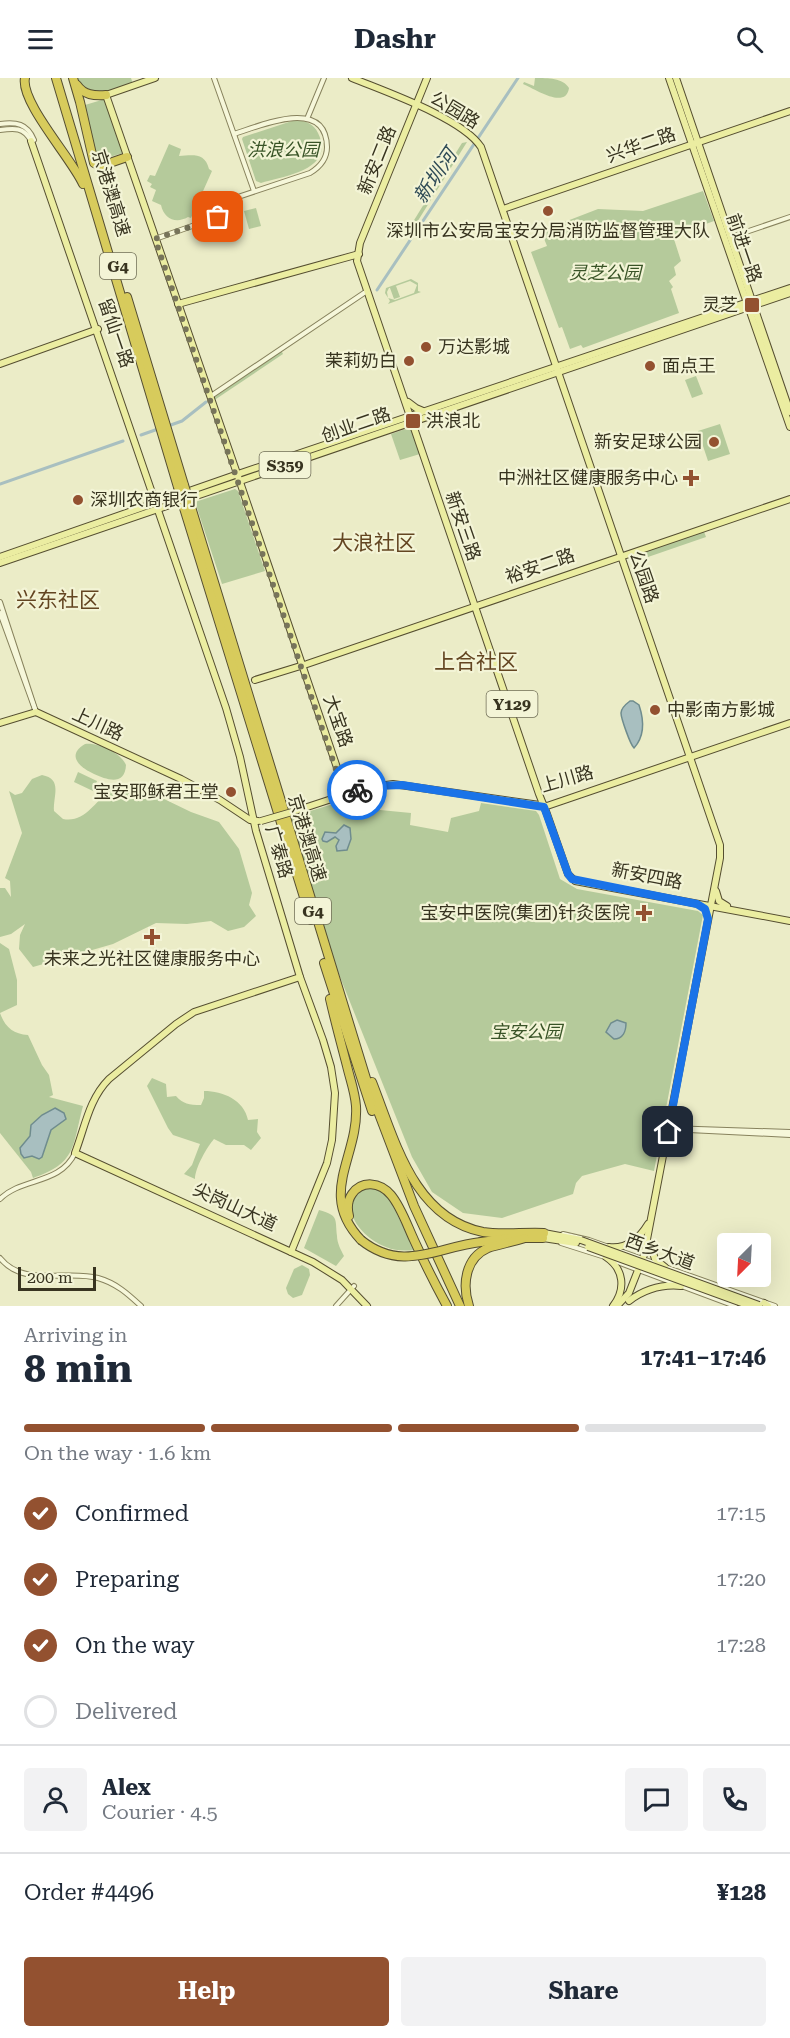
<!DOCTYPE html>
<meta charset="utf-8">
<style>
body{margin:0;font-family:"Roboto Serif","Noto Sans SC",serif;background:#f2f2f3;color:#1f2937;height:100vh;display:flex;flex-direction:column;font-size:22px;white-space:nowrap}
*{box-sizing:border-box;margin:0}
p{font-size:20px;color:#747a83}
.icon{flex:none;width:33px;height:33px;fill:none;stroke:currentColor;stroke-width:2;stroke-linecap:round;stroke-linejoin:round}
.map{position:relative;height:1228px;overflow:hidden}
.details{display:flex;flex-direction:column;background:#fff;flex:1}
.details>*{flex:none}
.needle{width:39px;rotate:204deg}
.fabs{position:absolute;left:717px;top:1155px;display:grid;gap:12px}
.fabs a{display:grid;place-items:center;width:54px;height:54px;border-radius:6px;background:#fff;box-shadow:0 6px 24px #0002;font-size:30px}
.scale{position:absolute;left:18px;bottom:15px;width:78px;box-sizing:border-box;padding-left:6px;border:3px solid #383420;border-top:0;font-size:16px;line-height:21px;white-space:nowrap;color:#383420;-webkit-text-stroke:4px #f3f4d6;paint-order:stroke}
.pin{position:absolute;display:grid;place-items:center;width:51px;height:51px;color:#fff;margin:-26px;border-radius:12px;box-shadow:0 3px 9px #0006}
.courier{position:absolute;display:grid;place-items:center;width:60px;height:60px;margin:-30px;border:4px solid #1a73e8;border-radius:50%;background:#fff;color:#222;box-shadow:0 2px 8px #0007}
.head em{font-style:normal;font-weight:700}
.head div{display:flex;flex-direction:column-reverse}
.head{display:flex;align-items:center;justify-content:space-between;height:102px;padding:0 24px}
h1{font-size:39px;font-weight:700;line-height:45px}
.bar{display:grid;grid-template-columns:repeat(4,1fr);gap:9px 6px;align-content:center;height:72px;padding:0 24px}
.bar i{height:8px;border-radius:4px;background:#e0e1e3}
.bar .on{background:#935130}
.bar p{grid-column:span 4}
.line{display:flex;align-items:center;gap:15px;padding:0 24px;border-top:2px solid #e0e1e3}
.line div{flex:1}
.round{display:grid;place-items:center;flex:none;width:63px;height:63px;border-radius:6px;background:#f2f2f3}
ol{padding:0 24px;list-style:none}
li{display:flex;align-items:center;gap:18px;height:66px}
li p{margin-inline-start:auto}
li .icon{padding:6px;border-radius:50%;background:#935130;color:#fff;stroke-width:4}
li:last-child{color:#747a83}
li i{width:33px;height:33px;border:3px solid #e0e1e3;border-radius:50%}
.cta{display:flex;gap:12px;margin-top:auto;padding:12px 24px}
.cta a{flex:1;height:69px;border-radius:6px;background:#935130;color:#fff;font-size:24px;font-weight:700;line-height:69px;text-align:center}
.cta a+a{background:#f2f2f3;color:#1f2937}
header{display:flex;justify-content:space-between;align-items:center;height:78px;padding:0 24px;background:#fff;font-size:27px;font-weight:700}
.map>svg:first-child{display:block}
</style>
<header><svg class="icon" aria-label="menu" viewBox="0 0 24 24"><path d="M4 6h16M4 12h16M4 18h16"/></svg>Dashr<svg class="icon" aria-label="search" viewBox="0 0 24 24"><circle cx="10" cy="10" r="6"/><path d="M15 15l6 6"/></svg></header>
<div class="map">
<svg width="790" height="1228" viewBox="0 0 790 1228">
<rect width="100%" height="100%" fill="#ebecc7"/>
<g fill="#b5ca9b" fill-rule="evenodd">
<path d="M77,0H131L133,6C112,14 90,27 77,0Z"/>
<path d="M535,0C548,0 563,0 569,10C566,32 535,11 523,6L524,4L534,8Z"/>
<path d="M105,21L123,75L96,83L85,27Z"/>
<path d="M295,42C305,42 314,46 318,55C336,92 284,98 261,105L256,103L242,61L243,59Z"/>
<path d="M467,64L414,149L411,147L462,65Z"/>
<path d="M169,66L181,71L179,78C192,77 205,74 209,91L212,93L191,140L188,139C176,146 164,141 161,127L152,123L156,112L150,109L152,106L147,103L150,97L155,98Z"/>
<path d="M703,113L714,143L673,158L681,183L674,189L676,197L669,203L673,209L671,211L679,235L583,270L581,267L570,271L562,249L559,250L531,174L547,168L541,153L598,131L643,133Z"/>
<path d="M256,130L261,148L249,151L244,133Z"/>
<path d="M411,201L418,205V213L421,214L388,226L390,223L385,215L386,210ZM410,203L417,207L414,215L395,222L388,220L387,214L389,210H390L394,221L400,219L396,208L393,209Z"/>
<path d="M280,270L283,276L213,323L211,318Z"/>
<path d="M696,298L703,316L692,320L685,302Z"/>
<path d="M720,346L730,376L708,383L698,353Z"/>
<path d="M411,349L420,376L400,382L391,356Z"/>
<path d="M235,411L238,413L265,493L222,506L195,424Z"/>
<path d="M703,451L706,459L648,479L645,471Z"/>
<path d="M85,666C98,664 121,675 126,687C125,708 107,702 94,696C81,690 65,678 85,666Z"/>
<path d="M78,694L97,703L93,713L74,704Z"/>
<path d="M42,697C63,701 53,718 54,733L63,741C85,745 94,724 110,713C116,709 126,708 133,706L191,734L219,744L239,771L252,815L249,827L256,838L244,849L228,853L211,843L187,846L156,845L113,866L33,889L19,871L20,857L25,846L11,856L0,859V810H5L11,819L10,803L5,800L22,755L9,713L15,717L22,715L32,701Z"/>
<path d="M379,714L380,732L411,735L410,747L448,754L451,740L479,733L481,725L536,733L539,737L560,801L577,811L698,833L703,837L654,1093L625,1086L582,1098L576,1105L573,1116L502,1140L463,1135L432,1114L412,1079L332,879L291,739L362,717Z"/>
<path d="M0,865L9,871L17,902V927L0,935C5,949 13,956 28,957L42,987L49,997L53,1017L49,1019L83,1028C72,1069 77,1085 33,1100L31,1094L0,1055Z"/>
<path d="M152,1000L166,1006L167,1019L176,1018C183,1026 189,1027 201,1027L204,1020V1013C223,1013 244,1022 248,1042L258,1041L257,1054L261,1060L251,1072L244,1067H226L214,1061C207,1069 195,1090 195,1101L184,1096L192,1087L200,1066L173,1057L168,1050L147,1008Z"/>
<path d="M365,1109L378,1111L388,1118L415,1172C405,1173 395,1173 386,1169C362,1160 334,1128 365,1109Z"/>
<path d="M319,1132C339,1138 335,1140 337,1158C337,1165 341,1172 344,1178L336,1188L304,1170Z"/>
<path d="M302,1187L309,1191L310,1197L302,1217L293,1220L288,1216L286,1210L294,1191Z"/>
</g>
<g fill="#a8bfc0" stroke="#6f8c8e" stroke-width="1.5">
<path d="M630,623H633L639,627C644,642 645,658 634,670C630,666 621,640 621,635C621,630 626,626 630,623Z"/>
<path d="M344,747L350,750L351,761L347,772L337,773L336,768L339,762L335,759L327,764L323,763L322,761L325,754L336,755Z"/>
<path d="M617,942L626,945C626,953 623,961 614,961L606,954L611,945Z"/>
<path d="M55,1030L64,1035L66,1041L51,1052L42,1079L39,1081L32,1078L24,1080L21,1076L20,1070L30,1058L31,1047L42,1037Z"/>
</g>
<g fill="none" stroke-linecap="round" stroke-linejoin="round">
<g stroke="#a8bfc0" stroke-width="3">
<path d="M377,212L518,0"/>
<path d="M168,348L182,343L206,324"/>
<path d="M141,357L158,351"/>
<path d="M0,406L123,363"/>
</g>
<g stroke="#87825d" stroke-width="6">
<g id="minor">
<path d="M214,0L254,113"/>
<path d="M307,41L324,0"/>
<path d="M0,46C16,44 27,45 34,62"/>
<path d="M0,52C14,50 24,49 31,63"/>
<path d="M731,159L790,139"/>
<path d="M155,161L218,139C223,134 219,127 226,123L310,95C320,89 327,81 327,69C326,18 260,48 234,56"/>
<path d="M211,318L367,213"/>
<path d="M0,524L36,634"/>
<path d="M0,535L36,634"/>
<path d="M668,1050L790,1054"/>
<path d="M669,1051L790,1057"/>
<path d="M0,1121C22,1099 60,1107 75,1075"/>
<path d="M563,1156L589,1162L775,1228"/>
<path d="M561,1165L605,1179"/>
<path d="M0,1180C24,1210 66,1191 98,1200C116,1205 128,1216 141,1228"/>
<path d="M612,1182L735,1228"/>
<path d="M336,1228L354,1208"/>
</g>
</g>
<g stroke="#554e31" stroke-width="8">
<g id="major">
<path d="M155,0L106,17L241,407L346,716"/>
<path d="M352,0C386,14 462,40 481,69L720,767V780L644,1177L629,1215L617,1228"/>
<path d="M427,0L360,165L357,183L539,716L547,736L568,796L575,803L790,843"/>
<path d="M669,0L790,349"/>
<path d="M676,0L790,334"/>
<path d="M31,63L226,630L240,679L256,753L300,899L323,962L331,989L335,1015L332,1062L327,1085L291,1174"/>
<path d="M503,131L790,33"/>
<path d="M178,226L359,176"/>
<path d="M0,286L98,251"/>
<path d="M408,324L416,330L423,333"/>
<path d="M0,479L238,396L790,210"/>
<path d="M0,485L790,215"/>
<path d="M255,602L307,586L790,421"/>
<path d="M0,645L36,634L181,701L220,722L250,742L258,743"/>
<path d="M292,734L365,710L393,706L547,728L790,645"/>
<path d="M716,813L719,823L727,828"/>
<path d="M300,899L194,934L176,946L109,1001C89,1021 85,1049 75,1075L313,1184L342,1202L367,1228"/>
<path d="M544,1155L581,1162"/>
<path d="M543,1160L576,1165"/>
<path d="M650,1166L655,1181L665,1189"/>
<path d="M609,1169C627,1171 639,1161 648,1146"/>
<path d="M606,1179C624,1191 626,1211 613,1228"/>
<path d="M629,1223C645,1211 661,1206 681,1208"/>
<path d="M764,1225L768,1228"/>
</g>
</g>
<g stroke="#554e31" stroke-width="10">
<g id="highway">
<path d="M25,0C20,24 72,81 83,106"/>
<path d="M56,0L178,409"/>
<path d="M73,0L80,24L94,85L101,88L127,79"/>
<path d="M77,7C84,17 94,18 106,17"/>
<path d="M127,219L184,407"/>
<path d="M191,429L368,1007L414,1128L460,1228"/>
<path d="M184,430L311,842"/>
<path d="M324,885L372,1033"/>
<path d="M330,921C335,943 341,965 347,988C350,1001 355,1014 356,1028C359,1079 317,1116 361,1162"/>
<path d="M372,1004C395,1062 413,1140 483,1154C500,1157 525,1154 544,1155"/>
<path d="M349,1138C347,1130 347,1123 352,1116C362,1102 380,1104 391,1117C401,1129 407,1147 414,1162C424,1184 435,1206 447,1228"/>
<path d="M481,1164L510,1160H543"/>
<path d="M469,1228C462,1207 465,1180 488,1170C500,1166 513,1164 525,1160"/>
</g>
</g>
<use href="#minor" stroke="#f6f7da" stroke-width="4"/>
<use href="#major" stroke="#ebeda1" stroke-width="6"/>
<use href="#highway" stroke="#d7cb5c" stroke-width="8"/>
<g stroke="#554e31" stroke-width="8" stroke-linecap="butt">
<g id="major-bridge">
<path d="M261,743L292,734"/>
<path d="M581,1162L759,1227"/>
<path d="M588,1169L750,1228"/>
</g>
</g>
<g stroke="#554e31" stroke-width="10" stroke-linecap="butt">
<g id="highway-bridge">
<path d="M184,407L191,429"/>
<path d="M178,409L184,430"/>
<path d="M361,1162C402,1195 437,1169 481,1164"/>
</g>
</g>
<use href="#major-bridge" stroke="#ebeda1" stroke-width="6"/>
<use href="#highway-bridge" stroke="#d7cb5c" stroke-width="8"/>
</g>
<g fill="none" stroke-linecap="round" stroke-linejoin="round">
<path stroke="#77745a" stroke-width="6" stroke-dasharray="0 10.8" d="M218,139L155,161L341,706L345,716L357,712"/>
<path stroke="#1a73e8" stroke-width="8" d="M357,712L376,708L402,707L544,729L568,796L572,801L697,826L705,831L708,841L668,1054"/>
</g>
<g fill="#935130" stroke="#f3f4d6" stroke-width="2">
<circle cx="548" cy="133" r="6"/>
<rect x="744" y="219" width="16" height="16" rx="3"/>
<circle cx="426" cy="269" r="6"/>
<circle cx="409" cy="283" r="6"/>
<circle cx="650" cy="288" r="6"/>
<rect x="405" y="335" width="16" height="16" rx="3"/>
<circle cx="714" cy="364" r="6"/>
<path d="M688 391h6v6h6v6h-6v6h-6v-6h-6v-6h6z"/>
<circle cx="78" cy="422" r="6"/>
<circle cx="655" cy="632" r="6"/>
<circle cx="231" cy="714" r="6"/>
<path d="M641 826h6v6h6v6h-6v6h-6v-6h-6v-6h6z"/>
<path d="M149 850h6v6h6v6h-6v6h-6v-6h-6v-6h6z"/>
</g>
<g text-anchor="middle" stroke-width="4.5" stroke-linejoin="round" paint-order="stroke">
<g fill="#f3f4d6" stroke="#706e57" stroke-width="1.5">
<rect x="100" y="175" width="36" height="26" rx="4.5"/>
<rect x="259.5" y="374" width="51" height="26" rx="4.5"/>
<rect x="486.5" y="613" width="51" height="26" rx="4.5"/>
<rect x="295" y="820" width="36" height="26" rx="4.5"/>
</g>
<g font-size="16" font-weight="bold" fill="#383420">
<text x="118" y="194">G4</text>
<text x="285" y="393">S359</text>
<text x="512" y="632">Y129</text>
<text x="313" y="839">G4</text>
</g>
<g font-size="18" fill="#383420" stroke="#f3f4d6">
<text transform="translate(455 32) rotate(31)" y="6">公园路</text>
<text transform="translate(641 67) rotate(-19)" y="6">兴华二路</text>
<text transform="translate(377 82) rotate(-68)" y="6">新安二路</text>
<text transform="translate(111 115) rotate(73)" y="6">京港澳高速</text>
<text transform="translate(744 170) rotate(71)" y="6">前进一路</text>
<text transform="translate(116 255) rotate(71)" y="6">留仙一路</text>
<text transform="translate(356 347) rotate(-19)" y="6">创业二路</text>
<text transform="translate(463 448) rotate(71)" y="6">新安三路</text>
<text transform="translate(540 488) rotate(-19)" y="6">裕安二路</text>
<text transform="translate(644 499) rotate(71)" y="6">公园路</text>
<text transform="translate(338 643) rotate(71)" y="6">大宝路</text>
<text transform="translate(98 646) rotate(25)" y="6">上川路</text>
<text transform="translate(567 701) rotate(-16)" y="6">上川路</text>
<text transform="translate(307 760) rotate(73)" y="6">京港澳高速</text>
<text transform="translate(279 774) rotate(74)" y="6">广泰路</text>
<text transform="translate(647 798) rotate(11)" y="6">新安四路</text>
<text transform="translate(235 1129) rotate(25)" y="6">尖岗山大道</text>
<text transform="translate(660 1174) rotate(20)" y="6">西乡大道</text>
</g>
<g font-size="18" font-style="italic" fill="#395427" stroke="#f3f4d6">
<text x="283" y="78">洪浪公园</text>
<text x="605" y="201">灵芝公园</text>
<text x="526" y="960">宝安公园</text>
</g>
<g font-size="18" fill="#383420" stroke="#f3f4d6" text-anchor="end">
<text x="548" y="159" text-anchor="middle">深圳市公安局宝安分局消防监督管理大队</text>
<text x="738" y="233">灵芝</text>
<text x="438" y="275" text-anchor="start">万达影城</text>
<text x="397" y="289">茉莉奶白</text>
<text x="662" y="294" text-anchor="start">面点王</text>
<text x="426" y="349" text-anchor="start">洪浪北</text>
<text x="702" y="370">新安足球公园</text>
<text x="678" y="406">中洲社区健康服务中心</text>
<text x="90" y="428" text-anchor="start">深圳农商银行</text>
<text x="667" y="638" text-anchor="start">中影南方影城</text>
<text x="219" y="720">宝安耶稣君王堂</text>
<text x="630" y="841">宝安中医院(集团)针灸医院</text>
<text x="152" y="887" text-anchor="middle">未来之光社区健康服务中心</text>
</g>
<g font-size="20" font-style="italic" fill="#304c57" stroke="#f3f4d6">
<text transform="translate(435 98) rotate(-56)" y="7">新圳河</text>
</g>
<g font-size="21" fill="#634521" stroke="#f3f4d6">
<text x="374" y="472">大浪社区</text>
<text x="58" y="529">兴东社区</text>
<text x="476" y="591">上合社区</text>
</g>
</g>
</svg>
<div class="fabs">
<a><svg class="needle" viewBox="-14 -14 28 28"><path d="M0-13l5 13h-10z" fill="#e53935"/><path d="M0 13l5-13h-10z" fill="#747a83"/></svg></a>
</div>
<div class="scale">200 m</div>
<div class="pin" style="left:218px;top:139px;background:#ea580c"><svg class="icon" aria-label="bag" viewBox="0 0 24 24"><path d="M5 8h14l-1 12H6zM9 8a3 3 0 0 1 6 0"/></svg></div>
<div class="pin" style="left:668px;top:1054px;background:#1f2937"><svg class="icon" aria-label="home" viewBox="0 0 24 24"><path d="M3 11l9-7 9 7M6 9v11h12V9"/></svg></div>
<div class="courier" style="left:357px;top:712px"><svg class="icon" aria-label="bike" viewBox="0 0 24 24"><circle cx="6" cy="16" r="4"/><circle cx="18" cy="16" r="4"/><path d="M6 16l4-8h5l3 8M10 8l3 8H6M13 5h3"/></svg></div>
</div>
<section class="details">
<div class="head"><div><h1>8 min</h1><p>Arriving in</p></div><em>17:41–17:46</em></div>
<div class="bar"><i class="on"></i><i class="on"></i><i class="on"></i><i></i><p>On the way · 1.6 km</p></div>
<ol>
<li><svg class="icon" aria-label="check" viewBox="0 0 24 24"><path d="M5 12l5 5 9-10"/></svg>Confirmed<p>17:15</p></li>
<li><svg class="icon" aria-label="check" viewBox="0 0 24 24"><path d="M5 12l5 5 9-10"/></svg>Preparing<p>17:20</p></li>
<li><svg class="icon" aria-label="check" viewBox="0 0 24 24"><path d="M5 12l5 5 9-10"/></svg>On the way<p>17:28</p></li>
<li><i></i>Delivered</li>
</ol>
<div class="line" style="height:108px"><a class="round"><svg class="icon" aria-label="person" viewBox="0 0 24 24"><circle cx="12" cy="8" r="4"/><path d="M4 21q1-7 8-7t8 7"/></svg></a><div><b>Alex</b><p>Courier · 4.5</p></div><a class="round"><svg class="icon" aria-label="chat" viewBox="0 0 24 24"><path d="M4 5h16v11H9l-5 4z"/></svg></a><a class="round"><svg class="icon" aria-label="phone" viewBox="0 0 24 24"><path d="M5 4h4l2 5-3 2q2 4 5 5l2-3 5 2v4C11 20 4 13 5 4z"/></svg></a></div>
<div class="line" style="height:78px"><div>Order #4496</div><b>¥128</b></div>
<div class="cta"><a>Help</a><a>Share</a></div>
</section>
